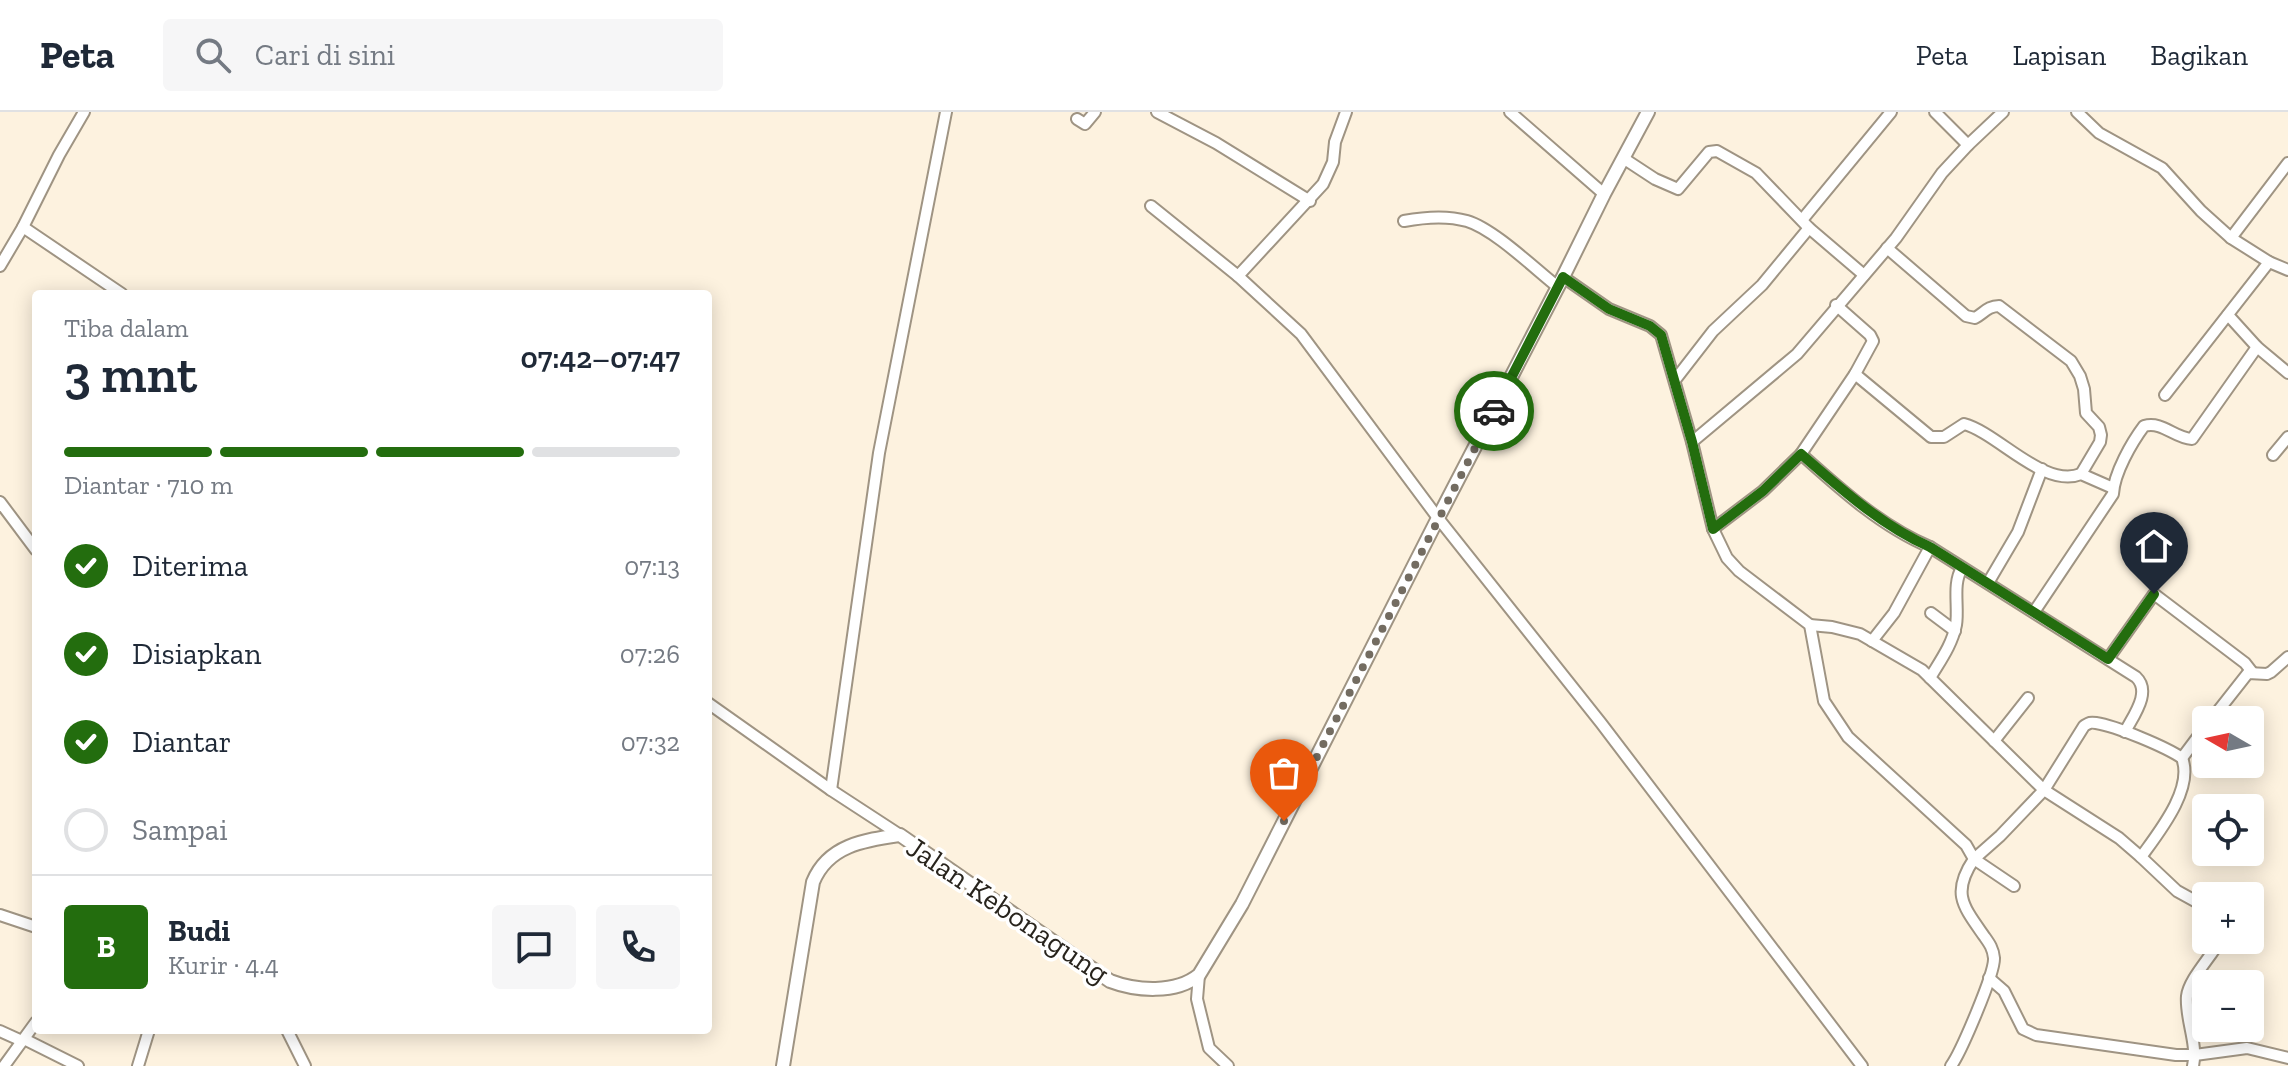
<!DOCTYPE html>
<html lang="id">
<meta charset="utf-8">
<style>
body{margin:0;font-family:"Zilla Slab",serif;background:#f6f6f7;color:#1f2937;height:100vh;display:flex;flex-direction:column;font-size:30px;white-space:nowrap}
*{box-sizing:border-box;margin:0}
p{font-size:26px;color:#747a83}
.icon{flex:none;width:44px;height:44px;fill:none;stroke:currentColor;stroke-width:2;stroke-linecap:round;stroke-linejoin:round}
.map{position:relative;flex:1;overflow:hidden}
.details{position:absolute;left:32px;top:178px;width:680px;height:744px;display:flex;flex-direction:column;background:#fff;border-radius:8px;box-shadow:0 4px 20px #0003}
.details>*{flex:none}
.needle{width:52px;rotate:279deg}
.buttons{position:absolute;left:2192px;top:594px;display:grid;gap:16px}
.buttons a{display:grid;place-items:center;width:72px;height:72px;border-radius:8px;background:#fff;box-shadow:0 4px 20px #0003;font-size:40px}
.pin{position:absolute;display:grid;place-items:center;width:68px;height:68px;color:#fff;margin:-82px -34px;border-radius:50% 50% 50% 0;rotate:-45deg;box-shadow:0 0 8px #0007}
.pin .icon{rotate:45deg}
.courier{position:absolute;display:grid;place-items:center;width:80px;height:80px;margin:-40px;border:6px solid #236d0e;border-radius:50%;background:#fff;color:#222;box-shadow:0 2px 10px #0007}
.headline em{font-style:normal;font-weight:600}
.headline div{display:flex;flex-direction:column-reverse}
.headline{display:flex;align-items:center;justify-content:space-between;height:136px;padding:0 32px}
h1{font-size:52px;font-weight:600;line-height:60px}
.bar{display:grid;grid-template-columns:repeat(4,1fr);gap:12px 8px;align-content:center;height:96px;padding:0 32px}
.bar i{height:10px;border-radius:6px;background:#e0e1e3}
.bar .selected{background:#236d0e}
.bar p{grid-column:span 4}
.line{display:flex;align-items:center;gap:20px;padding:0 32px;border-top:2px solid #e0e1e3}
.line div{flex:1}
.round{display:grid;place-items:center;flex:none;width:84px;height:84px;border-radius:8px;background:#f6f6f7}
ol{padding:0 32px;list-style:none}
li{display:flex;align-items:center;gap:24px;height:88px}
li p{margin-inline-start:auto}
li .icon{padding:8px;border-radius:50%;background:#236d0e;color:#fff;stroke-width:4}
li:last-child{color:#747a83}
li i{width:44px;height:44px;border:4px solid #e0e1e3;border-radius:50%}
header{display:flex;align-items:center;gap:48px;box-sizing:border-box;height:112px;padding:0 40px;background:#fff;border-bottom:2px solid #e0e1e3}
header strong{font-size:38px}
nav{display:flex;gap:44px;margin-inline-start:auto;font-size:28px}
.search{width:560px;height:72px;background:#f6f6f7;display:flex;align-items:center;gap:20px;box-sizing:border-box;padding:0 28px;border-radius:8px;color:#747a83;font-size:30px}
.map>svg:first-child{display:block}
</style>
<header>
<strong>Peta</strong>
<div class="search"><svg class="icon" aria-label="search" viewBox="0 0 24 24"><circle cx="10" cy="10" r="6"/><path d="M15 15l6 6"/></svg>Cari di sini</div>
<nav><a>Peta</a><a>Lapisan</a><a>Bagikan</a></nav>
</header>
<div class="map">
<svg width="2288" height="954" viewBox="0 0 2288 954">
<rect width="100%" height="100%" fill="#fdf2df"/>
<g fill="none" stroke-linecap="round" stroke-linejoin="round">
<g stroke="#9f9483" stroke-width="14">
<g id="minor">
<path d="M1157,0L1216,31L1310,89"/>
<path d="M1510,0L1604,82"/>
<path d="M1935,0L1968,33"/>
<path d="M2077,0L2099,21L2162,56L2201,99L2231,126L2269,150L2288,158"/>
<path d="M1077,7L1085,12L1095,0"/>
<path d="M1623,46L1655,67L1678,77L1709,40L1717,39L1756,61L1809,116L1864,163"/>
<path d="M1151,94L1238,164L1301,222L1438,406L1601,611L1862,954"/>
<path d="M1802,108L1891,0"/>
<path d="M1404,109C1425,105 1446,103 1467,109C1494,117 1535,157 1558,175"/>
<path d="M23,115L59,43L84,0"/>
<path d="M2231,126L2288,51"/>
<path d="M1887,136L1966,204L1975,206C1984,201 1988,194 1999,194L2071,249L2080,264L2084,277L2086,301L2099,315L2101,323L2100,330L2081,362"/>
<path d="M0,154L23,115L122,182"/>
<path d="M1238,164L1323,72L1333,50L1335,30L1346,0"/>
<path d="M1563,165L1609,197L1650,214L1661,223L1692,330L1713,417L1727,446L1739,459L1810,513L1824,589L1848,625L1966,733L1974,747C1951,781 1963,794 1984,824C1989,831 1993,836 1994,846C1995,861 1961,940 1951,954"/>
<path d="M2228,203L2257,235L2288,261"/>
<path d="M1855,262L1931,325H1944L1964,312C1998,321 2044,377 2081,362L2113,376"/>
<path d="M1675,268L1713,219L1762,173L1809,116"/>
<path d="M2165,283L2269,150"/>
<path d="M1692,330L1797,242L1896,126L1942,61L1968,33L2003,0"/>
<path d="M1801,342C1840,377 1882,415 1930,435L2136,565C2152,580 2133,604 2125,620"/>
<path d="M2273,343L2288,325"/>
<path d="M0,390L36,438"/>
<path d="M1713,417L1763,379L1801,342L1855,262L1873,229L1870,223L1836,193"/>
<path d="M1988,471L2018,420L2042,357"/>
<path d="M2034,500L2113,382C2114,361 2132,330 2144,314C2163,309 2174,326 2192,327L2257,235"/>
<path d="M1931,501L1955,519"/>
<path d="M1810,513L1832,515L1860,522L1922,558L2044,678L2119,726L2141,745C2159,720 2194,677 2182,646C2166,635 2116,614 2096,611C2090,610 2089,611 2084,614L2044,678L2000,724L1974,747L2014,774"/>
<path d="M1872,529L1894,501L1930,435"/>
<path d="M2108,547L2154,482L2245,551L2252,560"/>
<path d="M1930,566C1940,549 1952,533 1956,513C1959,495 1952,472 1962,456"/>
<path d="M708,591L831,678L900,723"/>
<path d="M2211,608L2248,561L2267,562L2271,560L2288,545"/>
<path d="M1994,629L2028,586"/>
<path d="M2182,646L2206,614"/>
<path d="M831,678L879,341L946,0"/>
<path d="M2141,745L2177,779L2206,795"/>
<path d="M0,803L36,815"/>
<path d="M1199,863L1197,887L1209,936L1228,954"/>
<path d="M1989,866L2004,879L2023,917L2036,923L2176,943H2195L2247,936L2288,946"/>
<path d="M287,918L305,954"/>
<path d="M0,919L22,929"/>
<path d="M24,927L78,954"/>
<path d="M4,954L36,910"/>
<path d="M138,954L149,918"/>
<path d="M2193,954C2198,931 2185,907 2187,884C2189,867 2212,844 2220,828"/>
</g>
</g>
<g stroke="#9f9483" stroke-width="16">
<path id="major" d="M783,954L813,770C828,733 865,728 900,723L1110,869C1136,879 1176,882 1199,863L1242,792L1438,406L1563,165L1604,82L1648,0"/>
</g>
<use href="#minor" stroke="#fff" stroke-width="10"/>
<use href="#major" stroke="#fff" stroke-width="12"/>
</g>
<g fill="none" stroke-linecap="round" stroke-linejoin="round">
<path stroke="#736c61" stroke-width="8" stroke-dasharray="0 14.4" d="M1284,709L1494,299"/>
<path stroke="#236d0e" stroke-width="10" d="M1494,299L1563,165L1609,197L1650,214L1661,223L1692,330L1713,417L1763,379L1801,342C1840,376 1882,414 1930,435L2108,547L2154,482"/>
</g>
<g text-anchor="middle" stroke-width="7" stroke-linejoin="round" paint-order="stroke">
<g font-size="30" fill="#28241d" stroke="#fff">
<text transform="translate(1008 798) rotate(34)" y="10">Jalan Kebonagung</text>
</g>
</g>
</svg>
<div class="buttons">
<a><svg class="needle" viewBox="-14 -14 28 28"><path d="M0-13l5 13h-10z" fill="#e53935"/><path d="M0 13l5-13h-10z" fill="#747a83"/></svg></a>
<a><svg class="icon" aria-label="locate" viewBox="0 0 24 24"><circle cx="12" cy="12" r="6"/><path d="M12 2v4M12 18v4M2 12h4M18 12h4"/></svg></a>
<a>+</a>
<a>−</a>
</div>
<div class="pin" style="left:1284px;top:709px;background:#ea580c"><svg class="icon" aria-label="bag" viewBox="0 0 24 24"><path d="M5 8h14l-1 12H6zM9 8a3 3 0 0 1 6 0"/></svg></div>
<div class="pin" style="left:2154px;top:482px;background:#1f2937"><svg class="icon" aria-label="home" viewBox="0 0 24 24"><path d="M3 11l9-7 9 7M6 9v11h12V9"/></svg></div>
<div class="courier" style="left:1494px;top:299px"><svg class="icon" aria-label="car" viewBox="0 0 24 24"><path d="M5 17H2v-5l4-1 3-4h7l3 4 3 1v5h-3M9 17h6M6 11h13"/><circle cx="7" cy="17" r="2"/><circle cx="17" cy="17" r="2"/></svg></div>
<section class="details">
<div class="headline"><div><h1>3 mnt</h1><p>Tiba dalam</p></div><em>07:42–07:47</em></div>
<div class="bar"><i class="selected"></i><i class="selected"></i><i class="selected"></i><i></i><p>Diantar · 710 m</p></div>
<ol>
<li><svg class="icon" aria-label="check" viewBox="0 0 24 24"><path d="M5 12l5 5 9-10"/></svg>Diterima<p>07:13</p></li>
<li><svg class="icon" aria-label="check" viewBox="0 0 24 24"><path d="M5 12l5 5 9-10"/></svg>Disiapkan<p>07:26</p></li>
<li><svg class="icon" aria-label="check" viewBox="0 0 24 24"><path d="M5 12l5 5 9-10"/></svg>Diantar<p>07:32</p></li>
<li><i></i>Sampai</li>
</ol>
<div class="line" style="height:144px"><b class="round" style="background:#236d0e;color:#fff">B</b><div><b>Budi</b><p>Kurir · 4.4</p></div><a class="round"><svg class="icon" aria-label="chat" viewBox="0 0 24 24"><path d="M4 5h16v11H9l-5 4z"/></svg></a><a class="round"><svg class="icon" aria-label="phone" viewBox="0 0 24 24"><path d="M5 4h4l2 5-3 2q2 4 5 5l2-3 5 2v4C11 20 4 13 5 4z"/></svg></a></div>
</section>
</div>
